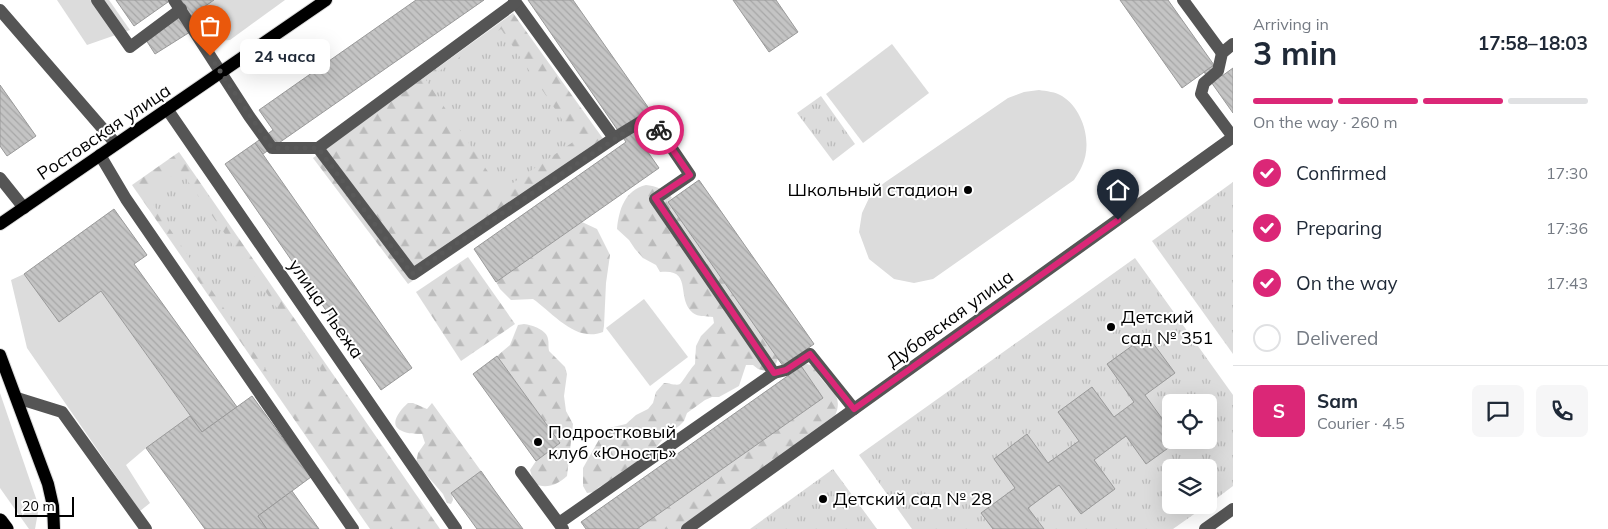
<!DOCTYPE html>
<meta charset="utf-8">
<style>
body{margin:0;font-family:Mulish,sans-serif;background:#f6f6f7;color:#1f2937;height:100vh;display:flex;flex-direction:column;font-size:19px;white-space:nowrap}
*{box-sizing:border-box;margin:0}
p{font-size:16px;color:#747a83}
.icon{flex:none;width:28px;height:28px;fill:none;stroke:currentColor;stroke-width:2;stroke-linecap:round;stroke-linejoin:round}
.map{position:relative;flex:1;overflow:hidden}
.drawer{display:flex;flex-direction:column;background:#fff;width:375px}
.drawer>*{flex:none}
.fabs{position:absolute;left:1162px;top:394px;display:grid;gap:10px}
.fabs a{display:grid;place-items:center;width:55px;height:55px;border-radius:8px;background:#fff;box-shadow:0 5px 20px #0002;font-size:25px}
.scale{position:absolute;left:15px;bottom:12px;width:59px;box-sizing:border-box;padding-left:5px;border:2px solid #000;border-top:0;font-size:14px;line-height:18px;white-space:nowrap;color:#000;-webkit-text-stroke:4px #fff;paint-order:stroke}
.pin{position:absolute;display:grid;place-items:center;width:42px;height:42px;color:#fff;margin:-51px -21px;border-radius:50% 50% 50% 0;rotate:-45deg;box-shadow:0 0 5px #0007}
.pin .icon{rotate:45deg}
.courier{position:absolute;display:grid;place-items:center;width:50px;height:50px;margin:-25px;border:4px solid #db2777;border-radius:50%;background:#fff;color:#222;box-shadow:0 1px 6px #0007}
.bubble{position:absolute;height:35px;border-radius:8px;background:#fff;box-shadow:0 5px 20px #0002;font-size:16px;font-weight:700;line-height:35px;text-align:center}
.summary em{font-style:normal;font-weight:700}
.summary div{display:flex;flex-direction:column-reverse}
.summary{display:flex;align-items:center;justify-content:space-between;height:85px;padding:0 20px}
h1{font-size:32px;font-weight:700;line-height:38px}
.bar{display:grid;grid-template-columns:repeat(4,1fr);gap:8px 5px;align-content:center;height:60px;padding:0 20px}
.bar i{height:6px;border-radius:4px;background:#e0e1e3}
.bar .selected{background:#db2777}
.bar p{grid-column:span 4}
.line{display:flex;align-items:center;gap:12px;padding:0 20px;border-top:1px solid #e0e1e3}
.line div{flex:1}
.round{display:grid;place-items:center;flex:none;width:52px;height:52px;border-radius:8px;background:#f6f6f7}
ol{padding:0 20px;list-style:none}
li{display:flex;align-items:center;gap:15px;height:55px}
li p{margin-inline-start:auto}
li .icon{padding:5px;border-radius:50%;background:#db2777;color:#fff;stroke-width:4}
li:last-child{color:#747a83}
li i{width:28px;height:28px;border:2px solid #e0e1e3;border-radius:50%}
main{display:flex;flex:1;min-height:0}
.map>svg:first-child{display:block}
</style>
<main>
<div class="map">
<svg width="1233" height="529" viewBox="0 0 1233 529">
<defs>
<pattern id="forest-firs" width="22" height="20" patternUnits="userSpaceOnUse" patternTransform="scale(1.25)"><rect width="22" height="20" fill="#dcdcdc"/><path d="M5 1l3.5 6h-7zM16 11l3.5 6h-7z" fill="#bbb"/></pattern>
<pattern id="park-tufts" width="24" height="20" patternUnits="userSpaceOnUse" patternTransform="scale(1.25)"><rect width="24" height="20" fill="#dcdcdc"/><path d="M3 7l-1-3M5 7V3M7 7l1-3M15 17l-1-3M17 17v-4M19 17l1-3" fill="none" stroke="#bbb"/></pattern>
<pattern id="building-back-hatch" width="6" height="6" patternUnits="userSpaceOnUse" patternTransform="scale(1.25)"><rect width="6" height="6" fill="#c4c4c4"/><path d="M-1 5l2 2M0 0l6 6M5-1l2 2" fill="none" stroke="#a7a7a7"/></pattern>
</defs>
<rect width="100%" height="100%" fill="#fff"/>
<g fill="#dcdcdc">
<path d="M57,0H109L130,30L87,45Z"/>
<path d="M214,0H285L230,40L217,41L200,10Z"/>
<path d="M892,44L929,93L863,143L826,94Z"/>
<path d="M1039,90C1046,91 1056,92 1062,96C1083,109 1093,143 1082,166C1080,171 1077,175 1074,180L933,279L914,283L894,279L869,259L859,232L862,213L870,196L884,183L1008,98L1024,92Z"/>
<path d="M24,274L101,291L190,416L146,448L126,465L150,503L140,511L27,348L11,280Z"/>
<path d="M644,299L688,357L650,386L606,328Z"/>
<path d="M0,393L39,507L35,529H29L0,488Z"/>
</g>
<g fill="url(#forest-firs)">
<path d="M513,13L609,147L408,284L313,158Z"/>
<path d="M179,152L440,529H370L132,185Z"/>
<path d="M646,185C655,186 668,190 672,198L668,202L778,359L775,366L766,371L758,369L753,365H746L739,386L719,397H712L705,400L687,413L684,421L679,426L667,434L653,451L623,471L612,480L599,487L594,492L587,493L583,486V468L601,436L609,428L626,424L636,415L648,409L653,403L656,392L664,383C668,383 677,386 680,384C681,384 691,368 695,364L696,346L701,336L714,323L713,317C707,316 698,317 693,313C675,298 694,268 660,272L656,265L643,258L635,249L629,240L617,229C619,209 625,190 646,185Z"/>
<path d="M582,222L597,229L610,255L606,283L604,326L603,332C576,343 553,313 533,299L511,300L500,289L496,282Z"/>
<path d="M468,257L515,324L461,361L416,292Z"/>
<path d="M524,324C532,325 547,330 548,339C549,343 548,347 549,351L565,367L567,374L564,396L566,411L573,424L567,476C557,485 545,490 534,483L530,470L536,461L560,443L497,356L510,345L518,325Z"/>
<path d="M807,364L814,366C816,369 818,374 820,377C830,391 844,395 835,416L684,529H637L823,398L802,367L803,365Z"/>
<path d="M408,403H413L427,409L432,403L481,471L452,493L453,500L451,504L447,503L443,494L416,463L418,453L425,443L422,434C416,434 408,434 402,431C387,425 401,409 408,403Z"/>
</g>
<g fill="url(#park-tufts)" fill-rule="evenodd">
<path d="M501,29L576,140L501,191L426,80Z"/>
<path d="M821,96L855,144L833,161L797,113Z"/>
<path d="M180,170L327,379L290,405L146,194Z"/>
<path d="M1233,182V354L1152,241Z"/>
<path d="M1135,258L1233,395V486L1209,504V468H1171V505H1207L1173,529H912L859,455ZM1171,402H1209V440H1171Z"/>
<path d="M833,469L877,529H750Z"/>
</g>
<g fill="url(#building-back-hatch)" stroke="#999">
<path d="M116,0H167L168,2L134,26Z"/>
<path d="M180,0H214L191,16Z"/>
<path d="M416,0H484L263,154L255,143L273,130L259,110Z"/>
<path d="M528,0H573L650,110L619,132Z"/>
<path d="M733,0H776L798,32L769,52Z"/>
<path d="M1120,0H1168L1214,65L1182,88Z"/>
<path d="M180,17L190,32L155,54L146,40Z"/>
<path d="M1214,65L1222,76L1233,68V113L1204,72Z"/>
<path d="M0,85L36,136L7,156L0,146Z"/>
<path d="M629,125L659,168L496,282L474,249L626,142L619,132Z"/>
<path d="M255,143L412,368L381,390L225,164Z"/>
<path d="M699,180L814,344L783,366L668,202Z"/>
<path d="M114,209L147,255L134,264L237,407L202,432L101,291L59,322L24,274Z"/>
<path d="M1147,335L1175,373L1145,395L1171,431V440L1178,441L1146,464L1126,436L1094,460L1115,489L1081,514L1059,485L1028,508L1044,529H993L981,513L1015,488L994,459L1027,434L1048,463L1079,441L1058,412L1092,387L1114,417L1134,402L1107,364Z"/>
<path d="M497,356L560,443L536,461L473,374Z"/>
<path d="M795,357L823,398L637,529H586L581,522L789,375L783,366Z"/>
<path d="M252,396L311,477L258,516L267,529H205L146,448L190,416L202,432Z"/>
<path d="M481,471L495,491L523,529H477L451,493Z"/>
<path d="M292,491L319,529H267L258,516Z"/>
</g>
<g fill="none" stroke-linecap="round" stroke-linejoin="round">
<g stroke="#dbdbdb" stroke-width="14">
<g id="major">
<path d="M0,224L326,0"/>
<path d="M0,355L48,484L53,506L54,529"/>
</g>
</g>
<g stroke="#dbdbdb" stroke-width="16">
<path id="highway" d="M0,521L6,529"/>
</g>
<g stroke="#555" stroke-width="12">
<path d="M97,0L130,47L181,9"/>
<path d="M174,0L249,116L272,148H318"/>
<path d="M514,0L614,138L650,116L690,175L655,199L774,373L786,370L810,354L854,409"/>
<path d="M1183,0L1222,53"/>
<path d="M515,3L318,148L413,274L614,138"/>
<path d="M0,10L116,144"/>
<path d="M167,109L456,529"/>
<path d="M1233,137L1201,94L1204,83L1218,71L1222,53L1233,44"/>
<path d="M100,155L126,199L353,529"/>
<path d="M0,178L24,208"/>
<path d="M17,398L62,412L146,529"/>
<path d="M521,472L563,529"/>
<path d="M559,523L774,373"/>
<path d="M687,529L1233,137"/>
<path d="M1205,529L1233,509"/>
</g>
<use href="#major" stroke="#000" stroke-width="12"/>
<use href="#highway" stroke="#000" stroke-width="15"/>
</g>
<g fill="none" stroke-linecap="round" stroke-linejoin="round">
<path stroke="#595959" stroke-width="5" stroke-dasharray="0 9" d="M210,56L272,148H318L412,274L464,238L650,116L659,130"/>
<path stroke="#db2777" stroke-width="6" d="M659,130L690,175L655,198L774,373L786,370L810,354L854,409L1118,220"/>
</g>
<g fill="#000" stroke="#fff" stroke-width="2">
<circle cx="968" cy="190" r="5"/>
<circle cx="1111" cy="327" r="5"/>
<circle cx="538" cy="442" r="5"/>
<circle cx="823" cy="499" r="5"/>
</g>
<g text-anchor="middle" stroke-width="4" stroke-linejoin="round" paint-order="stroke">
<g font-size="18" fill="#000" stroke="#fff">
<text transform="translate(104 132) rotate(-34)" y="6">Ростовская улица</text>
<text transform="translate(326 309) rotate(55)" y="6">улица Льежа</text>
<text transform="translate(950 319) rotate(-36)" y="6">Дубовская улица</text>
</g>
<g font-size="18" fill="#000" stroke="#fff" text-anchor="start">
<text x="958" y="196" text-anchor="end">Школьный стадион</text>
<text x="1121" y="323">Детский<tspan x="1121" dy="21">сад № 351</tspan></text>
<text x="548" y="438">Подростковый<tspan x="548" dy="21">клуб «Юность»</tspan></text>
<text x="833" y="505">Детский сад № 28</text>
</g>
</g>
</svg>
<div class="fabs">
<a><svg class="icon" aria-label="locate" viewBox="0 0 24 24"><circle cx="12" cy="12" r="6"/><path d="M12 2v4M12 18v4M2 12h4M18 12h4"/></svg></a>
<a><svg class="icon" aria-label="layers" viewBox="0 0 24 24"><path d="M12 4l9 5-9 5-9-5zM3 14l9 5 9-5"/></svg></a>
</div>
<div class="scale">20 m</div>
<div class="pin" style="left:210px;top:56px;background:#ea580c"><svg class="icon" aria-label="bag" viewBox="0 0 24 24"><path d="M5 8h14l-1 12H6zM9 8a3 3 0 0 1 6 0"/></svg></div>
<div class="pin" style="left:1118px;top:220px;background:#1f2937"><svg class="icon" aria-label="home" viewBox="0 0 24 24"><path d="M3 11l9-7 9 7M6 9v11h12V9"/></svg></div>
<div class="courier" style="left:659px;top:130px"><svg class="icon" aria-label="bike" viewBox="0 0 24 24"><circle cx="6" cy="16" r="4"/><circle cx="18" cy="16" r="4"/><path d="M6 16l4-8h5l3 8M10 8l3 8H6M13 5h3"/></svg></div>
<div class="bubble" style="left:240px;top:39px;width:90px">24 часа</div>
</div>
<section class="drawer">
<div class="summary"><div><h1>3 min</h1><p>Arriving in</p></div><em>17:58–18:03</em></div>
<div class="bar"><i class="selected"></i><i class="selected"></i><i class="selected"></i><i></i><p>On the way · 260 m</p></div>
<ol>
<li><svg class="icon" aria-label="check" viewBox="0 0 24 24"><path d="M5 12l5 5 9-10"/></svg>Confirmed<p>17:30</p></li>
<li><svg class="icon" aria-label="check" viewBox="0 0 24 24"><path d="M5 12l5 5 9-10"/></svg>Preparing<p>17:36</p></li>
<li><svg class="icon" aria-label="check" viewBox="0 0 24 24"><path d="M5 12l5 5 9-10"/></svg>On the way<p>17:43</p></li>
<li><i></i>Delivered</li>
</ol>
<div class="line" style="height:90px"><b class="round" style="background:#db2777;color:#fff">S</b><div><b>Sam</b><p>Courier · 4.5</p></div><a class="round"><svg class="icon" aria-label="chat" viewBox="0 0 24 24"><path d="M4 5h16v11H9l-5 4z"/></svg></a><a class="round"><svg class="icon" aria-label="phone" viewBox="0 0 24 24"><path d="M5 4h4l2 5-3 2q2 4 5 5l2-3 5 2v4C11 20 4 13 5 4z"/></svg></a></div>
</section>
</main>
